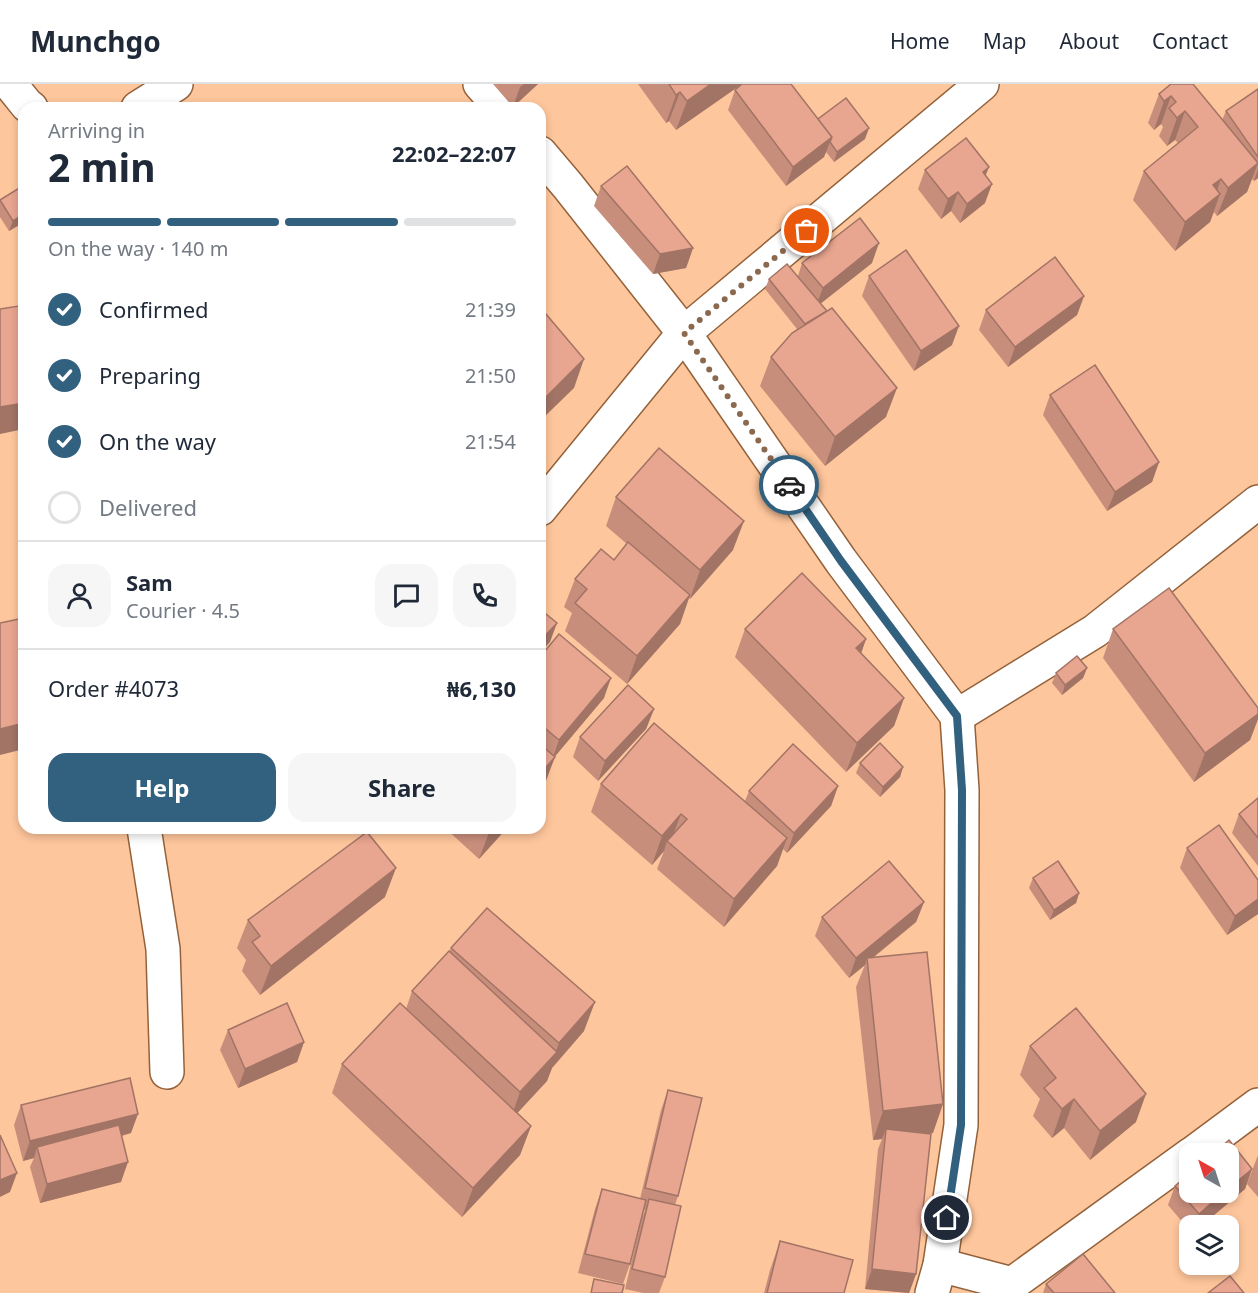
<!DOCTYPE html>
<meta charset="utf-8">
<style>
body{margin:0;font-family:"Noto Sans",sans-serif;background:#f6f6f7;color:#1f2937;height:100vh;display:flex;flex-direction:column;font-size:22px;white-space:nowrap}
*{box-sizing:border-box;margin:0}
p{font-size:20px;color:#747a83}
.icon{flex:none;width:33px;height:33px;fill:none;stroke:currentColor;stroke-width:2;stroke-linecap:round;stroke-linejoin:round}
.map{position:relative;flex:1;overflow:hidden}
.sheet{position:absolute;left:18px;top:18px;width:528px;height:732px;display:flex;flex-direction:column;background:#fff;border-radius:18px;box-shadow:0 3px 9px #0003}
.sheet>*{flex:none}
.needle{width:39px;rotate:321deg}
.fabs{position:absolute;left:1179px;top:1059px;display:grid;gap:12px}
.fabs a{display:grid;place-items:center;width:60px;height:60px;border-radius:12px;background:#fff;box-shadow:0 3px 9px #0003;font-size:30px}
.pin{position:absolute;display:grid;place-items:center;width:51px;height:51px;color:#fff;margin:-26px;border:3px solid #fff;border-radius:50%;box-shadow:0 2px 6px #0007}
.courier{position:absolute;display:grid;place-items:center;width:60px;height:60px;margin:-30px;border:4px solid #31617f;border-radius:50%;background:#fff;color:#222;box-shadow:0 2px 8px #0007}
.head em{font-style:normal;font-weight:700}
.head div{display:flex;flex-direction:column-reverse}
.head{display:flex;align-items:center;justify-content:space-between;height:102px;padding:0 30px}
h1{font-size:39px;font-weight:700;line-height:45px}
.bar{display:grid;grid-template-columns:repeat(4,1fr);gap:9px 6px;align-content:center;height:72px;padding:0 30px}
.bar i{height:8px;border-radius:4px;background:#e0e1e3}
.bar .active{background:#31617f}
.bar p{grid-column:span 4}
.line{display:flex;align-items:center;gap:15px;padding:0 30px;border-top:2px solid #e0e1e3}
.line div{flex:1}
.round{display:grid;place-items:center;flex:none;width:63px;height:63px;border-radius:18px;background:#f6f6f7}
ol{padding:0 30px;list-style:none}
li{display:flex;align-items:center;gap:18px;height:66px}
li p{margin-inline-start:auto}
li .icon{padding:6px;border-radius:50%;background:#31617f;color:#fff;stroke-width:4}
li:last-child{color:#747a83}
li i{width:33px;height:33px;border:3px solid #e0e1e3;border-radius:50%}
.primary-button{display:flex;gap:12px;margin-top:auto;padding:12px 30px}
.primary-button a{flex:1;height:69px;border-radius:18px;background:#31617f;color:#fff;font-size:24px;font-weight:700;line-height:69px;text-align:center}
.primary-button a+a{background:#f6f6f7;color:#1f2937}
header{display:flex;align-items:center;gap:36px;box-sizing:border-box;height:84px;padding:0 30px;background:#fff;border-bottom:2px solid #e0e1e3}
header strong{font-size:28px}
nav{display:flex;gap:33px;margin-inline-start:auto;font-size:21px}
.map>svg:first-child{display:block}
</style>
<header>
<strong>Munchgo</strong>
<nav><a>Home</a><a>Map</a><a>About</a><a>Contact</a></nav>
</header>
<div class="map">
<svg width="1258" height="1209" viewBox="0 0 1258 1209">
<rect width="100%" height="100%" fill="#fec69c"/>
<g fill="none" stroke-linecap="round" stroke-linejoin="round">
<g stroke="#94623a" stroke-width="36">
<g id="minor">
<path d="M684,249L841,477L957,632L962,706L961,1041L940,1181L932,1209"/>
<path d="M540,425L684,249L982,0"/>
<path d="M957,632L1095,547L1258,418"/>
<path d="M144,744L163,865L167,988"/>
<path d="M1192,1070L1258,1021"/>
<path d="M940,1181L1012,1200L1190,1071"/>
</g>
</g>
<g stroke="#94623a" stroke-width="36">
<g id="tertiary">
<path d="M10,0L27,21L31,24"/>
<path d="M480,0L501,24"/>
<path d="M138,24L176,0"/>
<path d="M540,69L568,102L684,249"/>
</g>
</g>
<use href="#minor" stroke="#fff" stroke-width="33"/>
<use href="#tertiary" stroke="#fff" stroke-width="33"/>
</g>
<g fill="#c88e7c">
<path d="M493,0H538L513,23Z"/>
<path d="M638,0H742L676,46L669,37L666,39Z"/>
<path d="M1171,0L1222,36L1226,27L1258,5V94L1254,97L1252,95L1247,108L1217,132L1214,128L1210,138L1175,167L1133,116L1144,87L1178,59L1175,56L1167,62L1159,52L1163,43L1161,40L1154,46L1148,39L1159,10Z"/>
<path d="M735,6L818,35L865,55L834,78L826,68L824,73L786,102L728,26Z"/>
<path d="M989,83L985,91V119L960,139L951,127L941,135L918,105L925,86Z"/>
<path d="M24,101V138L9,147L0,133V116Z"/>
<path d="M601,102L693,164L686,184L653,190L594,122Z"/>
<path d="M802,179H872L820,220L886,333L825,382L760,302L771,273L797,245L765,205L769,195L798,192Z"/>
<path d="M869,192L952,261L914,287L862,212Z"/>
<path d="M1084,212L1077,231L1008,283L979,246L986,226Z"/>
<path d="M1050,311L1159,378L1152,398L1107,427L1043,331Z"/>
<path d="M616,413L733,466L690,515L689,514L680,540L627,600L565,547L572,529L564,523L575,495L614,476L627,460L606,442Z"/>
<path d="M745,545L866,555L861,569L904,614L894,642L846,688L735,573Z"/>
<path d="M1113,545L1258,624V635L1250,656L1194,698L1103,574Z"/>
<path d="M540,573L604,614L554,673L544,702L540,707Z"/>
<path d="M1087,584L1083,594L1062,611L1052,599L1056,589Z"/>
<path d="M654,625L646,645L598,697L573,673L580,653Z"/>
<path d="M860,679L903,683L900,693L880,713L856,689Z"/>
<path d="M601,700L745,717L749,707L838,702L831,722L787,769L783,765L777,782L724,843L657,785L664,767L652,781L591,728Z"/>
<path d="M1258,714V782L1232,749L1239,730Z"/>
<path d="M445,744H507L479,775Z"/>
<path d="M1187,764L1258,796V830L1227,851L1180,784Z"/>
<path d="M1033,794L1079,809L1076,819L1050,836L1029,804Z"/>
<path d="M385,813L260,911L242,887L246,876L237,864L248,836Z"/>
<path d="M924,818L916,838L873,874L933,1049H929L916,1190L909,1209L865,1205L878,1065L882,1055L873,1056L856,903L865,881L849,894L815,852L822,833Z"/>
<path d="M451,864L584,947L552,984L547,997L517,1029L531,1042L520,1071L462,1133L332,1009L342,980L406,925L412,907L449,868Z"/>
<path d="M228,946L304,958L297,978L238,1004L220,966Z"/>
<path d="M1030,962L1136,1038L1090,1076L1064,1044L1052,1054L1033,1032L1040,1015L1020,991Z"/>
<path d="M668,1006L678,1112L675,1121L665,1193L659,1209H643L625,1205L642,1134L645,1126H644L630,1180L623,1200L578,1189L595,1125L602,1105L640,1115L661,1026Z"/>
<path d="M21,1021L131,1049L122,1052L121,1098L40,1119L30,1083L34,1074L23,1077L14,1041Z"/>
<path d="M1258,1071V1113L1247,1100Z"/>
<path d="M1252,1085L1245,1105L1201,1142H1190V1147L1168,1121L1175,1102Z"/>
<path d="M780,1157L844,1209H764L770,1186Z"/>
<path d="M1046,1200L1115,1209H1043Z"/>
</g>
<g fill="#a27465">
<path d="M524,0H538L513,23L520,3Z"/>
<path d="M711,0H742L676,46L687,17Z"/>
<path d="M680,8L669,37L666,39L676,11Z"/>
<path d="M1171,12L1161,40L1154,46L1164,17Z"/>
<path d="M1185,27L1175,56L1167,62L1177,34Z"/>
<path d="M869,44L865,55L834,78L837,68Z"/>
<path d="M832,53L824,73L786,102L793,83Z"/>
<path d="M1258,79L1247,108L1217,132L1228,104Z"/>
<path d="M989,83L981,103L983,88Z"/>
<path d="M1258,85V94L1254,97Z"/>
<path d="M1221,95L1214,115L1220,110L1210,138L1175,167L1185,138L1213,101Z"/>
<path d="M992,100L985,119L960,139L967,120Z"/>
<path d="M958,108L951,127L941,135L948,115Z"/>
<path d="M24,130V138L9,147L13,137Z"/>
<path d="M879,159L872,179L815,224L823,204Z"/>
<path d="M693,164L686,184L653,190L660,170Z"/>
<path d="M1084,212L1077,231L1008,283L1015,263Z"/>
<path d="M959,242L952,261L914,287L921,267Z"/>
<path d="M584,275L574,304L540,337V319Z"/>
<path d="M897,304L886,333L825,382L835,353Z"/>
<path d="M24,319V345L0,350V323Z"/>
<path d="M1159,378L1152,398L1107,427L1115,408Z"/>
<path d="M744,437L733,466L690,515L700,486Z"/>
<path d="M690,511L680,540L627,600L637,572Z"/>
<path d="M557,539L550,558L540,569V557Z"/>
<path d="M866,555L856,584V564Z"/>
<path d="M1087,584L1083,594L1062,611L1065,601Z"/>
<path d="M611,594L604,614L552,676L559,656Z"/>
<path d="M904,614L894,642L846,688L857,659Z"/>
<path d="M654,625L646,645L598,697L605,677Z"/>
<path d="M1258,630V635L1250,656L1194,698L1205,669Z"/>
<path d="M24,639V665L0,671V645Z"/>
<path d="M555,673L544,702L540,707V690Z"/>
<path d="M903,683L900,693L880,713L883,703Z"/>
<path d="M838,702L831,722L787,769L794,749Z"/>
<path d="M681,730L670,759L667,757L664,767L652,781L662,752Z"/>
<path d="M492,744H507L479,775L490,746Z"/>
<path d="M787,754L777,782L724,843L734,815Z"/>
<path d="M396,784L385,813L260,911L271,882Z"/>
<path d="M1079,809L1076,819L1050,836L1054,826Z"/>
<path d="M1258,815V830L1227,851L1235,832Z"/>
<path d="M924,818L916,838L867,878V874L865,881L849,894L856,874Z"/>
<path d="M595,918L584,947L552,984L547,997L510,1037L520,1008L554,972L559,959Z"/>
<path d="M304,958L297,978L238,1004L245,985Z"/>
<path d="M1146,1010L1136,1038L1090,1076L1100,1047Z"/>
<path d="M1074,1015L1064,1044L1052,1054L1062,1025Z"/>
<path d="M943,1020L933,1049L885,1054L886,1045L882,1055L873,1056L883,1027Z"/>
<path d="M138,1030L131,1049L40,1072L37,1063L34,1074L23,1077L30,1057Z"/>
<path d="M531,1042L520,1071L462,1133L473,1104Z"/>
<path d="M128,1078L121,1098L40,1119L47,1100Z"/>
<path d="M1252,1085L1245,1105L1201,1142H1195L1199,1130L1224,1108H1228V1105Z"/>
<path d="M17,1089L10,1108L0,1113V1096Z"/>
<path d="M872,1185L916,1190L909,1209L865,1205Z"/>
</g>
<g fill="#e8a590" stroke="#a27465" stroke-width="1.5">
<path d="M669,0H711L687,17L680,8L676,11Z"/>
<path d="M742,0H791L832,53L793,83L735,6Z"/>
<path d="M1171,0H1193L1258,79L1228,104L1221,95L1213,101L1220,110L1185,138L1144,87L1198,43L1185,27L1177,34L1169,24L1176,18L1171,12L1164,17L1159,10Z"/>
<path d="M1258,5V73L1226,27Z"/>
<path d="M846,14L869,44L837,68L830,58L832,53L818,35Z"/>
<path d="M966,54L989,83L983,88L992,100L967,120L958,108L948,115L925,86Z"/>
<path d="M627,82L693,164L660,170L601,102Z"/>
<path d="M24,101V130L13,137L0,116Z"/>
<path d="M860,134L879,159L823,204L802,179Z"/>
<path d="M906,166L959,242L921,267L869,192Z"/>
<path d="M1055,173L1084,212L1015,263L986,226Z"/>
<path d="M787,180L827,227L805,240L769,195Z"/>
<path d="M19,222L24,252V319L0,323V225Z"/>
<path d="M540,223L584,275L540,319Z"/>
<path d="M832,224L897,304L835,353L771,273L792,249Z"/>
<path d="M1095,281L1159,378L1115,408L1050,311Z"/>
<path d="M659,364L744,437L700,486L616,413Z"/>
<path d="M628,458L690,511L637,572L575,519L587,505L575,495L601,465L614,476Z"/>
<path d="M802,489L866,555L856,564L904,614L857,659L745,545Z"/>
<path d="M1169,504L1258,624V630L1205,669L1113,545Z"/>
<path d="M540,525L557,539L540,557Z"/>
<path d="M24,534V639L0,645V539Z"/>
<path d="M559,550L611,594L559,656L540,640V573Z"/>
<path d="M1077,572L1087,584L1065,601L1056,589Z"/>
<path d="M628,601L654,625L605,677L580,653Z"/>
<path d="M654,639L787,754L734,815L667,757L687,735L681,730L662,752L601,700Z"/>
<path d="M880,659L903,683L883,703L860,679Z"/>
<path d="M540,660L555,673L540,690Z"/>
<path d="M793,660L838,702L794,749L749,707Z"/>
<path d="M1258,714V754L1239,730Z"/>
<path d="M1219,741L1258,796V815L1235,832L1187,764Z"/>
<path d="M367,748L396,784L271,882L252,858L260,852L248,836Z"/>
<path d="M889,777L924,818L856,874L822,833Z"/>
<path d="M1058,777L1079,809L1054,826L1033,794Z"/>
<path d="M487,824L595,918L559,959L451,864Z"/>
<path d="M449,867L557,968L520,1008L412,907Z"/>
<path d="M927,868L943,1020L883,1027L867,874Z"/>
<path d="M287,919L304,958L245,985L228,946Z"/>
<path d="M400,919L531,1042L473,1104L342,980Z"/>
<path d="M1076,924L1146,1010L1100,1047L1074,1015L1062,1025L1044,1004L1056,994L1030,962Z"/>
<path d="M130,994L138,1030L30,1057L21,1021Z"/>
<path d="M668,1006L702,1014L678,1112L645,1104Z"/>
<path d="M119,1041L128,1078L47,1100L37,1063Z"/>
<path d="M886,1045L931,1050L916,1190L872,1185Z"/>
<path d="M0,1051L17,1089L0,1096Z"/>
<path d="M1229,1056L1252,1085L1228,1105V1070H1213Z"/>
<path d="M1190,1089V1108H1224L1199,1130L1175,1102Z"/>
<path d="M602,1105L646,1116L630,1180L585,1170Z"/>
<path d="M649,1115L681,1122L665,1193L632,1185Z"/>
<path d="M780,1157L853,1176L844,1209H767Z"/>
<path d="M1083,1170L1115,1209H1054L1046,1200Z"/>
<path d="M1230,1192L1244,1209H1208Z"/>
<path d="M594,1195L624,1201L622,1209H591Z"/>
</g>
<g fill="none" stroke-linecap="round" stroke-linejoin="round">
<path stroke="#8b694f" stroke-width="6" stroke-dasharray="0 10.8" d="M789,401L684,249L807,147"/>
<path stroke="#31617f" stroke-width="8" d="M789,401L841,477L957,632L962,706L961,1041L947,1134"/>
</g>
</svg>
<div class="fabs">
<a><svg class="needle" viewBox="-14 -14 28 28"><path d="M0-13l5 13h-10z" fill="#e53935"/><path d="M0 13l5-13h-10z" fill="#747a83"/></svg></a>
<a><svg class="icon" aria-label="layers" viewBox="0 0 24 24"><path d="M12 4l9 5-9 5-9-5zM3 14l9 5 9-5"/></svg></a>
</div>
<div class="pin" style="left:807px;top:147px;background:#ea580c"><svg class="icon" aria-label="bag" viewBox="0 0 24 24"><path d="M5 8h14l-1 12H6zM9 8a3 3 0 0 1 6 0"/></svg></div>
<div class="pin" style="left:947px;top:1134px;background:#1f2937"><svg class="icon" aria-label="home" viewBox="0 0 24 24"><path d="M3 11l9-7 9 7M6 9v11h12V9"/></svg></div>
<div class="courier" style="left:789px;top:401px"><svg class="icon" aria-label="car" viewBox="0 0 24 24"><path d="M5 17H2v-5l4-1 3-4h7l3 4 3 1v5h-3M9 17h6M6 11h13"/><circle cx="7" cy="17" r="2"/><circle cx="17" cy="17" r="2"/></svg></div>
<section class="sheet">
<div class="head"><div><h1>2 min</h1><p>Arriving in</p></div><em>22:02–22:07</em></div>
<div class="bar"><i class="active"></i><i class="active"></i><i class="active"></i><i></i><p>On the way · 140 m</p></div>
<ol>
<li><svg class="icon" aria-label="check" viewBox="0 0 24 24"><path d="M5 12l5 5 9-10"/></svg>Confirmed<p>21:39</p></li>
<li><svg class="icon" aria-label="check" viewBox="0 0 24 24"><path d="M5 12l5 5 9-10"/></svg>Preparing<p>21:50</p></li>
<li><svg class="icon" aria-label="check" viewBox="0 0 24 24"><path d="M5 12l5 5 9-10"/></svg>On the way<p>21:54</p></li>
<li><i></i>Delivered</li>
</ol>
<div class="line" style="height:108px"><a class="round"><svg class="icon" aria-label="person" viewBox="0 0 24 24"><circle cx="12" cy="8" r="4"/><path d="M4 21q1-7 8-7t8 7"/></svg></a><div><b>Sam</b><p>Courier · 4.5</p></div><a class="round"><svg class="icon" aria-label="chat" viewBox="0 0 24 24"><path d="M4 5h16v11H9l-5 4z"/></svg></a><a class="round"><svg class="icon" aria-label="phone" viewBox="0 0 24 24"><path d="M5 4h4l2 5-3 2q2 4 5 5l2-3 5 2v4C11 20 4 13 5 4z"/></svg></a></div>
<div class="line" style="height:78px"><div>Order #4073</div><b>₦6,130</b></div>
<div class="primary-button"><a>Help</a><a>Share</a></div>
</section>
</div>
